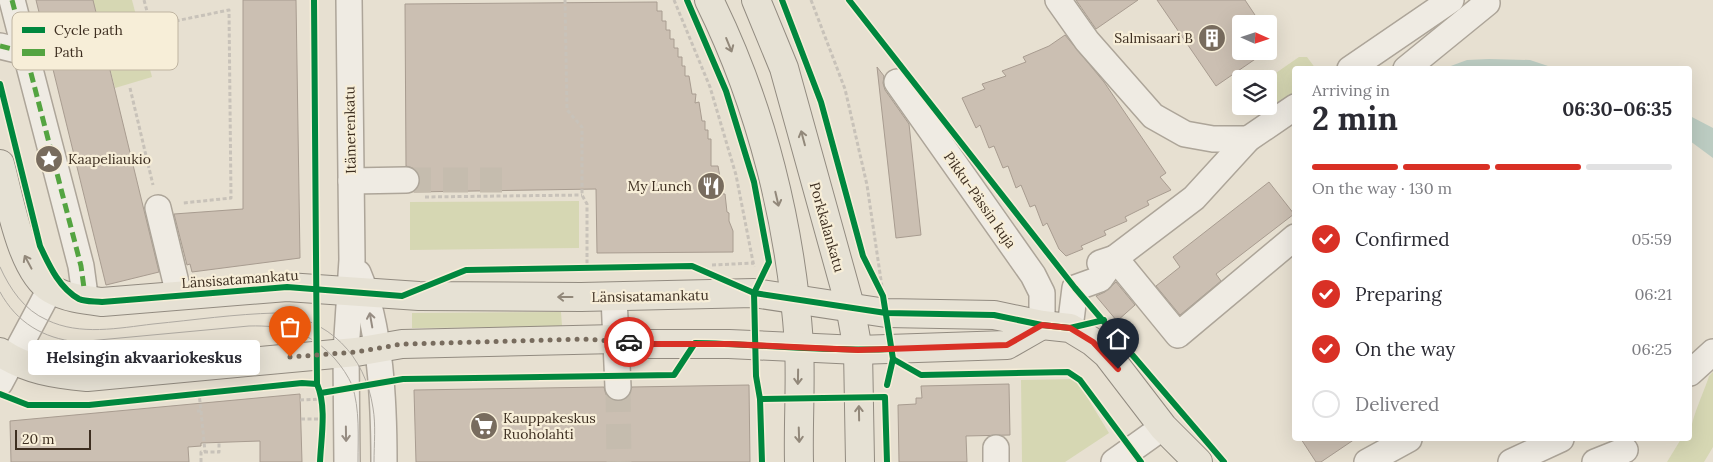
<!DOCTYPE html>
<meta charset="utf-8">
<style>
body{margin:0;font-family:Lora,serif;background:#f2f2f3;color:#2b2b33;height:100vh;display:flex;flex-direction:column;font-size:19px;white-space:nowrap}
*{box-sizing:border-box;margin:0}
p{font-size:16px;color:#7c7c81}
.icon{flex:none;width:28px;height:28px;fill:none;stroke:currentColor;stroke-width:2;stroke-linecap:round;stroke-linejoin:round}
.map{position:relative;flex:1;overflow:hidden}
.side{position:absolute;left:1292px;top:66px;width:400px;height:375px;display:flex;flex-direction:column;background:#fff;border-radius:5px;box-shadow:0 5px 20px #0002}
.side>*{flex:none}
.needle{width:32px;rotate:93deg}
.tools{position:absolute;left:1232px;top:15px;display:grid;gap:10px}
.tools a{display:grid;place-items:center;width:45px;height:45px;border-radius:5px;background:#fff;box-shadow:0 5px 20px #0002;font-size:25px}
.scale{position:absolute;left:15px;bottom:12px;width:76px;box-sizing:border-box;padding-left:5px;border:2px solid #3d2e20;border-top:0;font-size:14px;line-height:18px;white-space:nowrap;color:#3d2e20;-webkit-text-stroke:4px #f7eed8;paint-order:stroke}
.pin{position:absolute;display:grid;place-items:center;width:42px;height:42px;color:#fff;margin:-51px -21px;border-radius:50% 50% 50% 0;rotate:-45deg;box-shadow:0 0 5px #0007}
.pin .icon{rotate:45deg}
.courier{position:absolute;display:grid;place-items:center;width:50px;height:50px;margin:-25px;border:4px solid #d93025;border-radius:50%;background:#fff;color:#222;box-shadow:0 1px 6px #0007}
.bubble{position:absolute;height:35px;border-radius:5px;background:#fff;box-shadow:0 5px 20px #0002;font-size:16px;font-weight:800;line-height:35px;text-align:center}
.summary em{font-style:normal;font-weight:800}
.summary div{display:flex;flex-direction:column-reverse}
.summary{display:flex;align-items:center;justify-content:space-between;height:85px;padding:0 20px}
h1{font-size:32px;font-weight:800;line-height:38px}
.bar{display:grid;grid-template-columns:repeat(4,1fr);gap:8px 5px;align-content:center;height:60px;padding:0 20px}
.bar i{height:6px;border-radius:4px;background:#e1e1e2}
.bar .current{background:#d93025}
.bar p{grid-column:span 4}
ol{padding:0 20px;list-style:none}
li{display:flex;align-items:center;gap:15px;height:55px}
li p{margin-inline-start:auto}
li .icon{padding:5px;border-radius:50%;background:#d93025;color:#fff;stroke-width:4}
li:last-child{color:#7c7c81}
li i{width:28px;height:28px;border:2px solid #e1e1e2;border-radius:50%}
.map>svg:first-child{display:block}
</style>
<div class="map">
<svg width="1713" height="462" viewBox="0 0 1713 462">
<rect width="100%" height="100%" fill="#e7e0d1"/>
<g fill="#d6d7b3">
<path d="M93,0H132L152,77L115,88Z"/>
<path d="M1299,57H1307L1316,69H1295V92L1269,109V79H1267Z"/>
<path d="M579,201V248L410,250V202Z"/>
<path d="M561,312L562,326L560,327L412,328V313Z"/>
<path d="M1713,372V447L1704,462H1667L1681,439H1690C1690,420 1703,395 1709,376Z"/>
<path d="M1076,379L1109,433L1065,462H1022L1021,380Z"/>
</g>
<g fill="#bcccc2">
<path d="M1489,59L1530,60L1557,69L1448,67L1467,60Z"/>
<path d="M1690,116L1713,128V158L1690,141Z"/>
</g>
<g fill="#cbbfb2" stroke="#a89c90">
<path d="M36,0H93L159,272L106,285Z"/>
<path d="M243,0H296L300,258L192,272L190,264L187,265L174,214L243,209Z"/>
<path d="M1076,0H1138L1096,29Z"/>
<path d="M1157,0H1245L1261,24H1241V51H1267L1216,86Z"/>
<path d="M657,2V11H662V21H666V30H670V39H674V48H678V57H682V66H685V76H689L692,94H696L695,103L699,102L702,121H705V130H708V139H711V166H718L723,194H725L727,212L729,213V221L733,231V252L597,253L596,189L414,192L420,180L419,173L413,168L406,166L405,4Z"/>
<path d="M1065,35L1104,82L1166,173L1160,177L1171,190L1147,201L1149,205L1125,217L1127,221L1104,231L1106,235L1081,246L1083,249L1066,256L1059,249L1047,223L1043,226L1035,205L1030,207L1021,185L1016,188L1008,166L1003,168L994,146L989,148L980,125L976,128L962,98L985,89L982,84L1006,76L1002,71L1026,62L1023,57L1049,46Z"/>
<path d="M1269,35L1276,45L1269,50Z"/>
<path d="M877,67L884,76L883,83L885,90L909,124L921,235L896,238Z"/>
<path d="M1269,182L1294,214L1216,274L1221,281L1180,315L1156,286L1180,267L1173,257Z"/>
<path d="M1116,282L1135,305L1117,321L1096,296L1105,292Z"/>
<path d="M1009,384L1010,435L966,436L967,462H899L898,405L916,404V398H922L921,386Z"/>
<path d="M749,385L750,462H416L414,390L604,387L606,395L618,401L626,399L632,387Z"/>
<path d="M300,394L302,462H260V441L201,443V446L188,447L189,462H11L10,421Z"/>
<path d="M1301,439H1355L1321,462H1316Z"/>
</g>
<g fill="none" stroke-linecap="round" stroke-linejoin="round">
<g stroke="#c5bcae" stroke-width="25" stroke-dasharray="25 12" stroke-linecap="butt">
<path d="M406,180H502"/>
<path d="M618,387L619,462"/>
</g>
<g stroke="#ada599" stroke-width="28">
<g id="minor">
<path d="M12,0L81,266L84,288"/>
<path d="M1058,0L1087,41L1153,116L1185,134L1213,139H1248"/>
<path d="M0,46L25,52"/>
<path d="M1350,69L1451,0"/>
<path d="M1406,69L1487,3"/>
<path d="M897,82L1033,275L1042,293V325"/>
<path d="M351,181L406,180"/>
<path d="M158,208L179,295"/>
<path d="M1100,263L1115,258L1178,335L1295,237"/>
<path d="M358,273C381,327 384,404 384,462"/>
<path d="M614,297L618,387"/>
<path d="M1070,328L1075,288L1100,279L1115,258L1194,198L1248,139L1295,107"/>
<path d="M1690,373L1713,352"/>
<path d="M0,383L50,289"/>
<path d="M996,448V462"/>
<path d="M347,462L346,352L352,260L349,0"/>
<path d="M1114,462L1163,427"/>
<path d="M1367,462L1409,439"/>
<path d="M1511,462L1561,439"/>
<path d="M1595,462L1625,450"/>
</g>
</g>
<g stroke="#928b80" stroke-width="30">
<g id="major">
<path d="M709,0C762,107 791,226 799,344C801,383 798,423 799,462"/>
<path d="M756,0L784,68L850,306L858,350L860,462"/>
<path d="M0,164C9,196 21,272 51,289C66,298 85,300 102,302L287,287L419,296L581,297L754,293L886,313L994,315L1042,325L1070,328L1093,342L1107,354L1163,427L1198,462"/>
<path d="M0,352C26,370 56,374 87,377L356,352L402,344L616,339L645,344H729L858,350L1007,345L1042,325"/>
</g>
</g>
<g stroke="#c8c2b9" stroke-width="3" stroke-dasharray="4 2.5" stroke-linecap="butt">
<path d="M144,0L151,26L229,10L231,198L183,203"/>
<path d="M565,0L567,110L582,127V195L587,204V268"/>
<path d="M674,0L710,87L736,175L754,267"/>
<path d="M811,0L845,89L867,185L882,287"/>
<path d="M130,88L153,185"/>
<path d="M425,197L582,195"/>
<path d="M712,265L754,263"/>
<path d="M300,400L321,399"/>
<path d="M197,411H201L199,393"/>
<path d="M201,411L205,452"/>
<path d="M301,419H321"/>
<path d="M201,462V452H219V442"/>
</g>
<use href="#minor" stroke="#efebe3" stroke-width="25"/>
<use href="#major" stroke="#e6e1d4" stroke-width="28"/>
<g stroke="#afaaa2" stroke-width="1">
<path d="M0,267C10,289 24,310 47,320C80,336 119,328 153,324C194,320 235,314 276,313C329,319 365,355 373,408C376,425 374,444 374,462"/>
<path d="M0,292C17,323 43,338 77,342L249,326C284,325 311,332 335,359C342,367 348,376 352,385C360,409 358,437 358,462"/>
</g>
<g stroke="#54a441" stroke-width="5" stroke-dasharray="10 5" stroke-linecap="butt">
<path d="M12,0L81,266L84,288"/>
<path d="M0,46L25,52"/>
</g>
<g stroke="#f7eed8" stroke-width="9">
<g id="cycleway">
<path d="M314,0L317,384C327,407 321,438 320,462"/>
<path d="M687,0L726,91L754,182L769,262L754,293L756,376L760,399L762,462"/>
<path d="M782,0L821,102L863,256L883,296L893,359L887,385"/>
<path d="M849,0L1075,288L1224,462"/>
<path d="M0,84L40,246C49,265 59,288 79,299C85,302 96,301 102,302L287,287L402,296L466,270L692,266L754,293L886,313L994,315L1042,325L1070,328L1104,320"/>
<path d="M893,359L921,375L1068,372L1080,380L1141,462"/>
<path d="M321,393L403,379L674,375L695,343C760,344 826,352 891,349"/>
<path d="M0,394L28,405H89L302,383L317,384"/>
<path d="M760,399L885,397L887,462"/>
</g>
</g>
<use href="#cycleway" stroke="#00873e" stroke-width="6"/>
</g>
<defs><path id="oneway-shaft" d="M-6 0H5M1.5-3L5.5 0L1.5 3" fill="none" stroke-width="1.6" stroke-linecap="round" stroke-linejoin="round" transform="scale(1.25)"/></defs>
<g stroke="#92887a">
<use href="#oneway-shaft" transform="translate(729 45) rotate(68)"/>
<use href="#oneway-shaft" transform="translate(803 138) rotate(-105)"/>
<use href="#oneway-shaft" transform="translate(777 199) rotate(77)"/>
<use href="#oneway-shaft" transform="translate(28 262) rotate(-118)"/>
<use href="#oneway-shaft" transform="translate(565 297) rotate(-180)"/>
<use href="#oneway-shaft" transform="translate(798 377) rotate(91)"/>
<use href="#oneway-shaft" transform="translate(859 413) rotate(-91)"/>
<use href="#oneway-shaft" transform="translate(799 435) rotate(88)"/>
</g>
<g stroke="#968c82">
<use href="#oneway-shaft" transform="translate(371 320) rotate(-100)"/>
<use href="#oneway-shaft" transform="translate(346 434) rotate(89)"/>
</g>
<g fill="none" stroke-linecap="round" stroke-linejoin="round">
<path stroke="#786c5e" stroke-width="5" stroke-dasharray="0 9" d="M290,357L356,352L402,344L582,339L629,342"/>
<path stroke="#d93025" stroke-width="6" d="M629,342L645,344H729L858,350L1007,345L1042,325L1070,328L1093,342L1118,369"/>
</g>
<defs>
<g id="building-disc" transform="scale(1.4375)"><circle r="9.5" fill="#786c5e" stroke="#f7eed8"/><path d="M-4-6H4V6H1V3H-1V6H-4ZM-2.5-4.3h1.7v1.8h-1.7ZM.8-4.3h1.7v1.8H.8ZM-2.5-1h1.7V.8h-1.7ZM.8-1h1.7V.8H.8Z" fill="#fff"/></g>
<g id="sight-disc" transform="scale(1.4375)"><circle r="9.5" fill="#786c5e" stroke="#f7eed8"/><path d="M0-6L1.8-2.2L6-1.7L2.9 1.2L3.7 5.4L0 3.3L-3.7 5.4L-2.9 1.2L-6-1.7L-1.8-2.2Z" fill="#fff"/></g>
<g id="restaurant-disc" transform="scale(1.4375)"><circle r="9.5" fill="#786c5e" stroke="#f7eed8"/><path d="M-5-6h1v4h1v-4h1v4h1v-4h1v5L-1.5 .5V6h-2V.5L-5-1ZM5-6V6H3V1.5H1.5Q1.5-4 5-6Z" fill="#fff"/></g>
<g id="supermarket-disc" transform="scale(1.4375)"><circle r="9.5" fill="#786c5e" stroke="#f7eed8"/><path d="M-6-5.5h2.5l.6 2H6L4.5 2H-2.5L-4.4-4H-6ZM-1.5 3.2a1.3 1.3 0 1 0 .1 0ZM3 3.2a1.3 1.3 0 1 0 .1 0Z" fill="#fff"/></g>
</defs>
<g fill-rule="evenodd">
<use href="#building-disc" x="1212" y="38"/>
<use href="#sight-disc" x="49" y="159"/>
<use href="#restaurant-disc" x="711" y="186"/>
<use href="#supermarket-disc" x="484" y="426"/>
</g>
<g text-anchor="middle" stroke-width="4.5" stroke-linejoin="round" paint-order="stroke">
<g font-size="14" fill="#3d2e20" stroke="#f7eed8" text-anchor="end">
<text x="1193" y="43">Salmisaari B</text>
<text x="68" y="164" text-anchor="start">Kaapeliaukio</text>
<text x="692" y="191">My Lunch</text>
<text x="503" y="423" text-anchor="start">Kauppakeskus<tspan x="503" dy="16">Ruoholahti</tspan></text>
</g>
<g font-size="14" fill="#3d2e20" stroke="#f7eed8">
<text transform="translate(350 130) rotate(-91)" y="5">Itämerenkatu</text>
<text transform="translate(980 200) rotate(55)" y="5">Pikku-Pässin kuja</text>
<text transform="translate(827 227) rotate(74)" y="5">Porkkalankatu</text>
<text transform="translate(240 279) rotate(-4)" y="5">Länsisatamankatu</text>
<text transform="translate(650 296) rotate(-1)" y="5">Länsisatamankatu</text>
</g>
</g>
<rect x="12" y="12" width="166" height="58" rx="8" fill="#f7eed8" stroke="#bfb4a1" stroke-width="1"/>
<rect x="22" y="27" width="23" height="6" fill="#00873e"/>
<rect x="22" y="49" width="23" height="7" fill="#54a441"/>
<g font-size="14" fill="#3d2e20">
<text x="54" y="35">Cycle path</text>
<text x="54" y="57">Path</text>
</g>
</svg>
<div class="tools">
<a><svg class="needle" viewBox="-14 -14 28 28"><path d="M0-13l5 13h-10z" fill="#e53935"/><path d="M0 13l5-13h-10z" fill="#7c7c81"/></svg></a>
<a><svg class="icon" aria-label="layers" viewBox="0 0 24 24"><path d="M12 4l9 5-9 5-9-5zM3 14l9 5 9-5"/></svg></a>
</div>
<div class="scale">20 m</div>
<div class="pin" style="left:290px;top:357px;background:#ea580c"><svg class="icon" aria-label="bag" viewBox="0 0 24 24"><path d="M5 8h14l-1 12H6zM9 8a3 3 0 0 1 6 0"/></svg></div>
<div class="pin" style="left:1118px;top:369px;background:#1f2937"><svg class="icon" aria-label="home" viewBox="0 0 24 24"><path d="M3 11l9-7 9 7M6 9v11h12V9"/></svg></div>
<div class="courier" style="left:629px;top:342px"><svg class="icon" aria-label="car" viewBox="0 0 24 24"><path d="M5 17H2v-5l4-1 3-4h7l3 4 3 1v5h-3M9 17h6M6 11h13"/><circle cx="7" cy="17" r="2"/><circle cx="17" cy="17" r="2"/></svg></div>
<div class="bubble" style="left:28px;top:340px;width:232px">Helsingin akvaariokeskus</div>
<section class="side">
<div class="summary"><div><h1>2 min</h1><p>Arriving in</p></div><em>06:30–06:35</em></div>
<div class="bar"><i class="current"></i><i class="current"></i><i class="current"></i><i></i><p>On the way · 130 m</p></div>
<ol>
<li><svg class="icon" aria-label="check" viewBox="0 0 24 24"><path d="M5 12l5 5 9-10"/></svg>Confirmed<p>05:59</p></li>
<li><svg class="icon" aria-label="check" viewBox="0 0 24 24"><path d="M5 12l5 5 9-10"/></svg>Preparing<p>06:21</p></li>
<li><svg class="icon" aria-label="check" viewBox="0 0 24 24"><path d="M5 12l5 5 9-10"/></svg>On the way<p>06:25</p></li>
<li><i></i>Delivered</li>
</ol>
</section>
</div>
